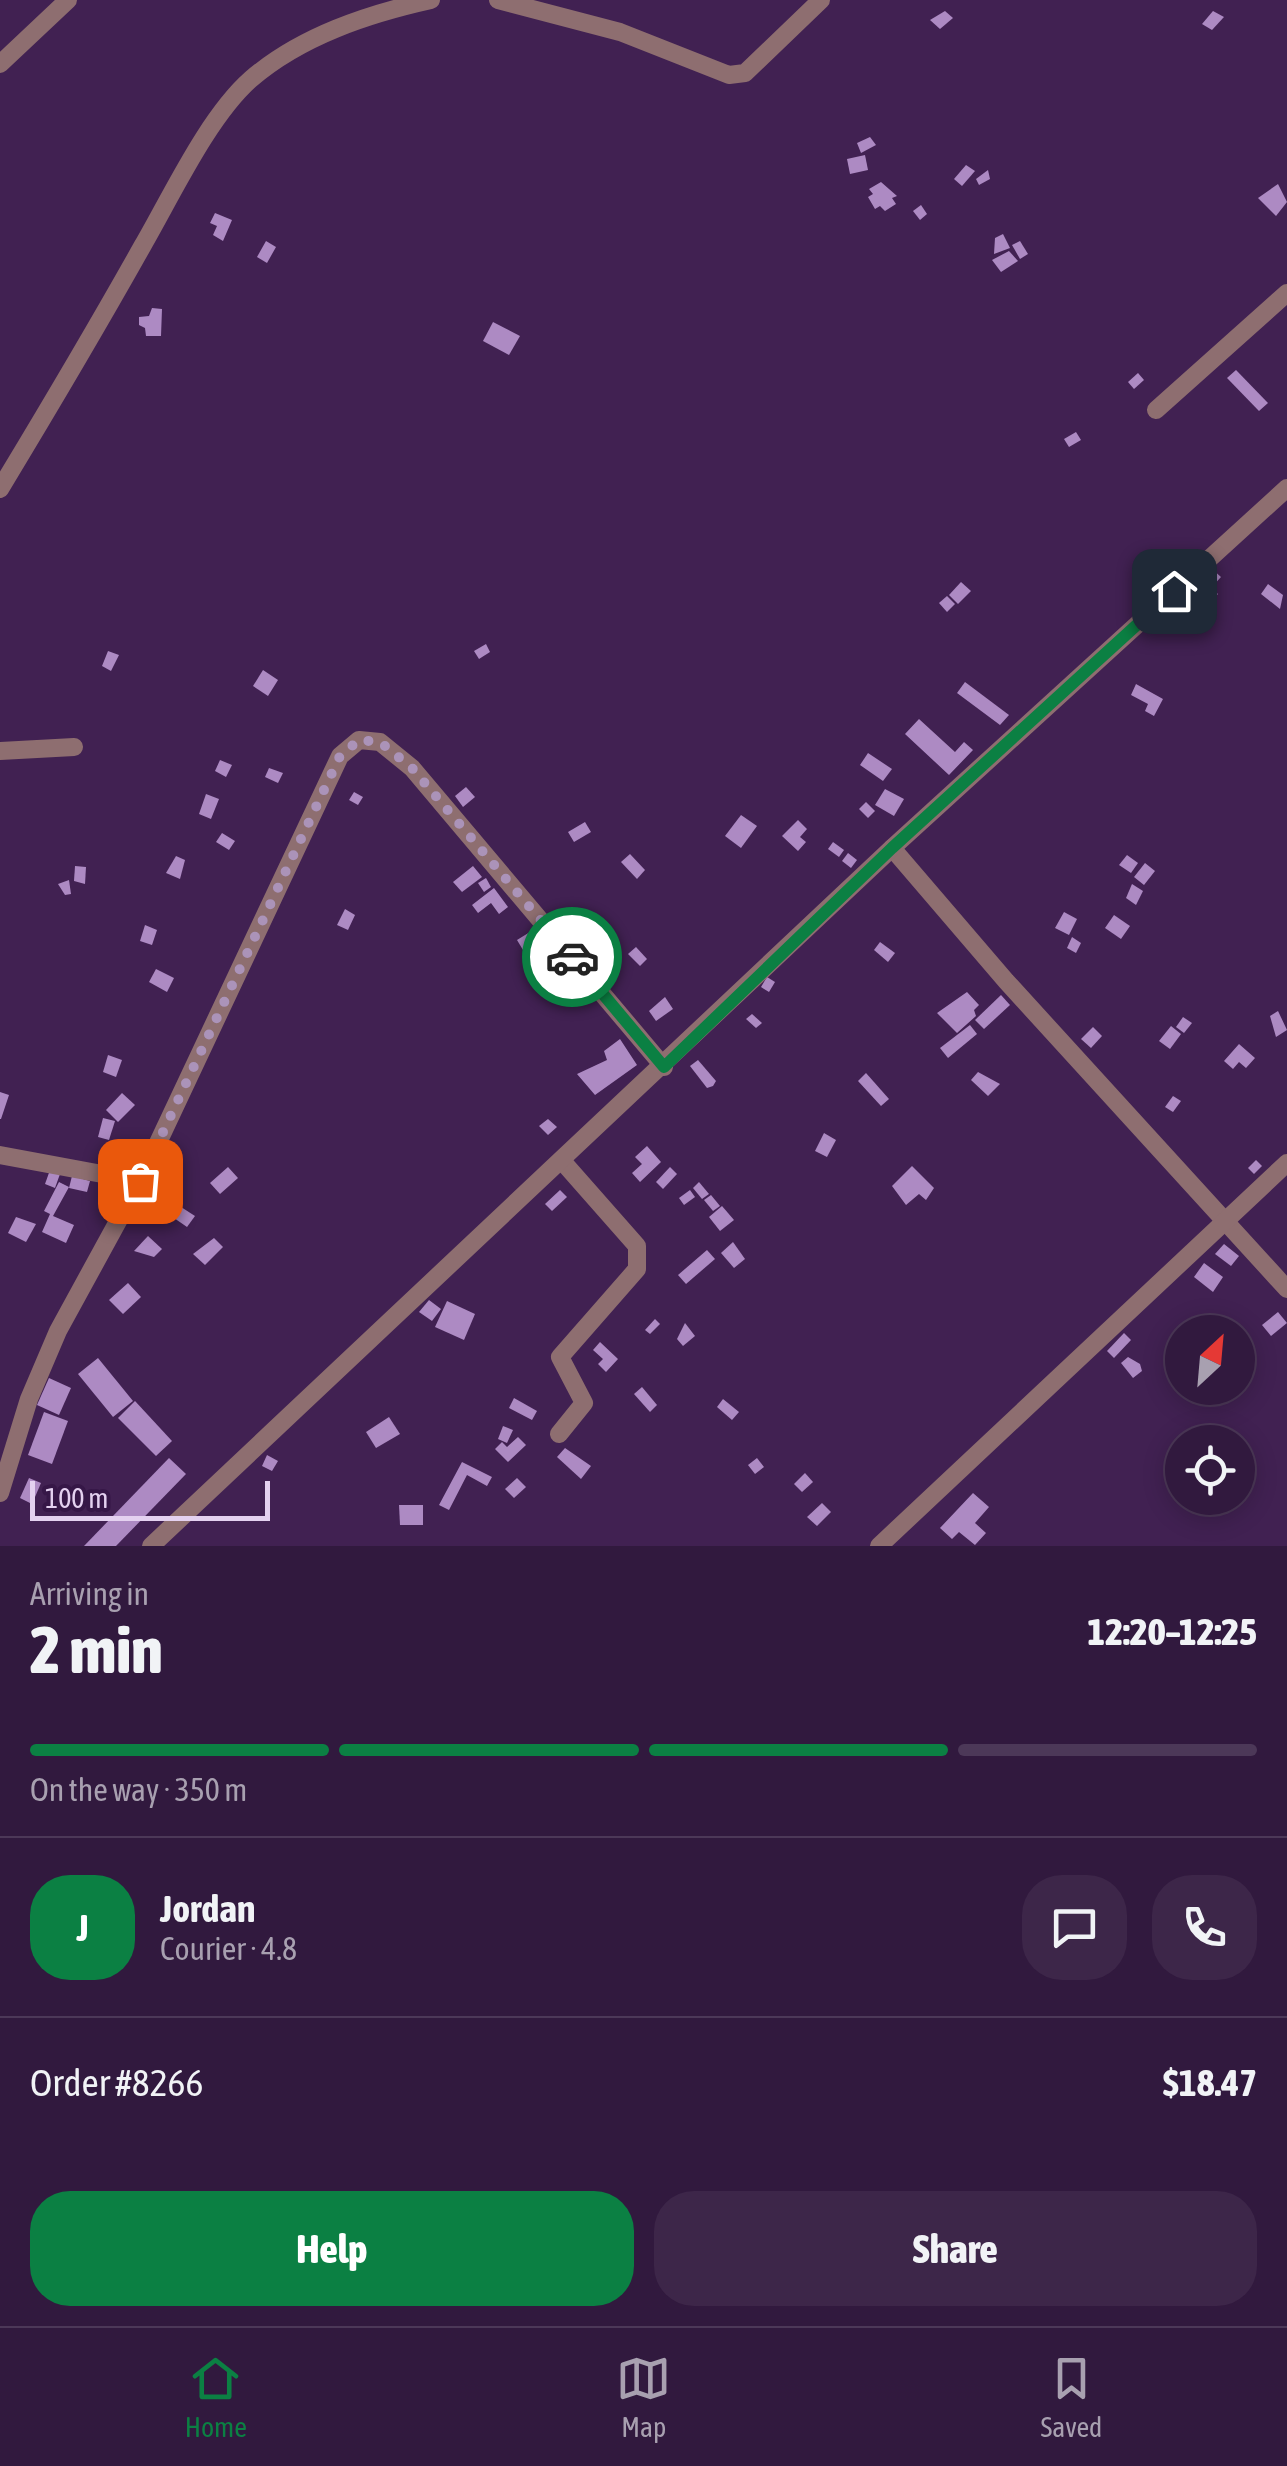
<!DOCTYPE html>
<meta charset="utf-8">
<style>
body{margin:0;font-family:"Asap Condensed",sans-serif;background:#3d2649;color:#f1f3f6;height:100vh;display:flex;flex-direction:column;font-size:38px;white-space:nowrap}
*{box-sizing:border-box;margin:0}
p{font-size:32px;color:#a8a0b0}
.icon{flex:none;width:55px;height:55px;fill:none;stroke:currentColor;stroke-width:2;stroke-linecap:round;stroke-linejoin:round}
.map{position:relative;height:1546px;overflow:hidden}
.sheet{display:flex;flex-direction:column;background:#31193e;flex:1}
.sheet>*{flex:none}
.needle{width:65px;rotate:26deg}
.buttons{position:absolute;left:1165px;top:1315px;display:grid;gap:20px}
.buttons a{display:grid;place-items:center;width:90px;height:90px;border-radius:50%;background:#31193e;box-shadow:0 5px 25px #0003,0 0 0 2px #4c3858;font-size:50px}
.scale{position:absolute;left:30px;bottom:25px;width:240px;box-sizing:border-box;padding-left:10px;border:5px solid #e4d1f0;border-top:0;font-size:28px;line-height:35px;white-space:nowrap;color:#e4d1f0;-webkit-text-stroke:8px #361747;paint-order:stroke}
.pin{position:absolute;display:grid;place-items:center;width:85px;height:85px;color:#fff;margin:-42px;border-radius:20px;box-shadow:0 5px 15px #0006}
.courier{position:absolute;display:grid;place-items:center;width:100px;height:100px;margin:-50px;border:8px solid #0b8043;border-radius:50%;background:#fff;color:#222;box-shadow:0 2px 12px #0007}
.overview em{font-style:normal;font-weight:800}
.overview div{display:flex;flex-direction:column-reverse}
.overview{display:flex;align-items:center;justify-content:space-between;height:170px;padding:0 30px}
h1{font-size:65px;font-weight:800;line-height:75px}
.bar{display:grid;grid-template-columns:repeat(4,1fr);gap:15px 10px;align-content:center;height:120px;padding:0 30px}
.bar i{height:12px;border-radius:8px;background:#4c3858}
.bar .current{background:#0b8043}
.bar p{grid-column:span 4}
.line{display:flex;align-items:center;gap:25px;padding:0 30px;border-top:2px solid #4c3858}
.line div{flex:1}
.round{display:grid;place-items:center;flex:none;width:105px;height:105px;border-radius:40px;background:#3d2649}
.primary-button{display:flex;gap:20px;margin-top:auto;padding:20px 30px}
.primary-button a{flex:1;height:115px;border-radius:40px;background:#0b8043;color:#fff;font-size:40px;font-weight:800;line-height:115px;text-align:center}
.primary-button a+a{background:#3d2649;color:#f1f3f6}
.dock{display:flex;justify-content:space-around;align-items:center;height:140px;border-top:2px solid #4c3858;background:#31193e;font-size:28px;color:#a8a0b0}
.dock a{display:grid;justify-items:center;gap:5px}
.dock .current{color:#0b8043}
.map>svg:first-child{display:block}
</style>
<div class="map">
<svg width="1287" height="1546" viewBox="0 0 1287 1546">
<rect width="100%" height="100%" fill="#412152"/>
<g fill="#ad8ac3">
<path d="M945,11L953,18L940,29L930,20Z"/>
<path d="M1213,11L1224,17L1212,30L1202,24Z"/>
<path d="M870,137L876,145L861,153L857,143Z"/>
<path d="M865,155L868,170L850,174L847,159Z"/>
<path d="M966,165L975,171L962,186L954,179Z"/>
<path d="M988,170L990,179L979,185L976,179Z"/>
<path d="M881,182L897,196L892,198L896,204L885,211L880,206L875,209L868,197L873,194L869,189Z"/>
<path d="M1278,184L1287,202L1276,216L1258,198Z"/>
<path d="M921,205L927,214L920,220L913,211Z"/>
<path d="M215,213L232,220L223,241L213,235L217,226L210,223Z"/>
<path d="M1003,234L1010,248L994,254L995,238Z"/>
<path d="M266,241L276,247L267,263L257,257Z"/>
<path d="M1020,241L1028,254L1020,259L1012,245Z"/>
<path d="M1009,251L1018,261L1001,272L992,260Z"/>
<path d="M152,308L162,309L161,336H146L145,328L139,325V317L149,316Z"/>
<path d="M493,322L520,336L509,355L483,341Z"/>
<path d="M1236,370L1268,403L1259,411L1227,378Z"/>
<path d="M1138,373L1144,380L1134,389L1128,382Z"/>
<path d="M1076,432L1081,440L1069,447L1064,439Z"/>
<path d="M1211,568L1221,577L1211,588L1218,594L1212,600L1196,585Z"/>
<path d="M961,582L971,591L958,604L949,595Z"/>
<path d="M1268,584L1283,595L1280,609L1261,594Z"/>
<path d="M947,596L955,604L947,612L939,603Z"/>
<path d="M486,644L490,652L479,659L474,651Z"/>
<path d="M108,651L119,655L111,671L102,666Z"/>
<path d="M263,670L278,680L268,696L253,686Z"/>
<path d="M965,682L1009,715L1000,725L957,693Z"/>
<path d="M1136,684L1163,699L1154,716L1145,711L1148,704L1131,695Z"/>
<path d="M919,719L955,752L964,742L973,750L949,775L905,734Z"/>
<path d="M868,753L892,769L883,781L860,765Z"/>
<path d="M220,760L232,765L226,777L215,771Z"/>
<path d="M269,768L283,773L278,783L265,777Z"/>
<path d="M466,787L475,797L463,807L455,796Z"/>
<path d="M885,789L904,799L894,816L875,805Z"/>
<path d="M354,792L363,797L358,805L349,800Z"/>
<path d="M206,794L219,799L211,819L199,814Z"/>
<path d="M866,802L875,811L868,818L859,809Z"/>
<path d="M741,815L757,826L741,848L725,836Z"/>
<path d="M798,820L807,829L800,837L806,842L798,851L782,836Z"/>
<path d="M585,822L591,832L574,842L568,832Z"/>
<path d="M222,833L235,841L229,850L216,842Z"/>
<path d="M833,842L844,850L839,857L828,849Z"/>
<path d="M848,853L857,860L851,868L842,861Z"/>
<path d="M630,854L645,870L637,879L621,862Z"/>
<path d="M1127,855L1138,863L1131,873L1119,865Z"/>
<path d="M176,856L185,860L180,879L166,873Z"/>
<path d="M1145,863L1155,871L1144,885L1134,877Z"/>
<path d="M75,866L86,867L85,884L74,881Z"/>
<path d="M473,866L482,877L462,892L453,882Z"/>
<path d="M486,878L491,887L484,892L478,883Z"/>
<path d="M69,880L71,894L65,895L58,884Z"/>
<path d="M1132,884L1143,891L1136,905L1126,898Z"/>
<path d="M494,888L508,907L499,914L491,903L478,913L472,905Z"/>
<path d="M345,909L355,915L348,930L337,925Z"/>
<path d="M1064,912L1077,919L1069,935L1055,928Z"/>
<path d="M1114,915L1130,926L1121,939L1105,928Z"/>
<path d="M145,925L157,930L152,945L140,941Z"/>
<path d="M530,932L537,941L523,950L517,940Z"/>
<path d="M1072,937L1081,943L1076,953L1067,948Z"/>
<path d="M880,942L895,953L888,962L874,950Z"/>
<path d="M636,947L647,959L640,966L628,954Z"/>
<path d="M548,958L560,971L552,979L539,966Z"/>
<path d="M156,969L174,978L167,992L149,982Z"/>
<path d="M767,977L775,982L769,992L761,987Z"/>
<path d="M967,992L979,1005L974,1010L976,1016L957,1033L937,1013Z"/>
<path d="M1001,995L1010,1005L984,1029L975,1020Z"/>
<path d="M665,997L673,1009L656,1021L649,1011Z"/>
<path d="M1278,1011L1287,1030L1276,1037L1270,1016Z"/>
<path d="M752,1014L762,1023L756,1028L746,1019Z"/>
<path d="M1183,1017L1192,1023L1184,1033L1176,1027Z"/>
<path d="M970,1025L977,1034L948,1058L940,1048Z"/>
<path d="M1171,1026L1181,1034L1170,1049L1159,1041Z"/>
<path d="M1093,1027L1102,1036L1091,1048L1081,1039Z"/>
<path d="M620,1039L637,1065L595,1095L577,1074L607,1060L604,1051Z"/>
<path d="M1239,1044L1255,1058L1246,1068L1239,1062L1233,1069L1224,1061Z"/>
<path d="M108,1055L122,1060L116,1077L103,1072Z"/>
<path d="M698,1060L716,1081L713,1086L707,1088L690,1066Z"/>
<path d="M978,1072L1000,1084L988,1096L971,1080Z"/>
<path d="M866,1073L889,1099L881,1106L858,1081Z"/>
<path d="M0,1092L9,1095L1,1119H0Z"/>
<path d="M122,1093L135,1105L118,1122L106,1110Z"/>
<path d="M1173,1096L1181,1101L1173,1112L1165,1107Z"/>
<path d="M103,1118L115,1121L109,1140L98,1137Z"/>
<path d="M548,1119L557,1127L548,1135L539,1126Z"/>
<path d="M824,1133L836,1140L827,1157L815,1151Z"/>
<path d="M647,1146L661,1162L640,1182L632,1173L642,1164L635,1157Z"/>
<path d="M1256,1160L1262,1166L1254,1174L1248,1168Z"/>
<path d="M912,1166L934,1188L926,1200L919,1194L906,1205L892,1186Z"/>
<path d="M228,1167L238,1178L220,1194L210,1183Z"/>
<path d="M670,1167L677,1174L663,1189L656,1182Z"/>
<path d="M50,1170L60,1174L55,1188L45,1184Z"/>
<path d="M72,1176L90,1181L87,1192L69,1188Z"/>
<path d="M59,1182L69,1187L53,1216L74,1225L66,1243L42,1232L50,1214L44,1211Z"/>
<path d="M699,1182L709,1194L702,1199L693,1188Z"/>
<path d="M560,1190L567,1197L552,1211L545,1204Z"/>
<path d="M690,1190L695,1197L684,1205L679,1198Z"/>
<path d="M711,1195L720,1206L713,1211L704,1200Z"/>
<path d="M722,1206L734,1220L720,1231L709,1217Z"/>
<path d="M181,1207L195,1216L187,1227L174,1218Z"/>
<path d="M16,1217L36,1224L26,1242L8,1233Z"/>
<path d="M148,1236L162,1249L154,1257L134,1251Z"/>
<path d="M214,1238L223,1247L205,1265L193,1254Z"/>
<path d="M733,1242L745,1259L734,1268L721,1253Z"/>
<path d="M1224,1244L1239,1256L1231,1266L1215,1254Z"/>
<path d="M707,1250L715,1259L686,1284L678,1275Z"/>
<path d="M1204,1263L1223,1277L1213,1292L1194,1277Z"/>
<path d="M128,1283L141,1297L123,1314L109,1300Z"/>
<path d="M429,1300L441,1309L432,1321L419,1312Z"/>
<path d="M447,1301L475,1314L464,1340L435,1327Z"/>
<path d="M1278,1312L1287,1323L1271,1336L1262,1325Z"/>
<path d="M655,1319L660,1324L650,1334L645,1330Z"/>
<path d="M685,1323L695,1336L683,1346L677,1339Z"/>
<path d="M1124,1333L1131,1340L1114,1358L1107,1351Z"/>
<path d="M600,1342L618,1359L606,1372L598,1364L603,1359L593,1350Z"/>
<path d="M1128,1357L1140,1364L1142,1371L1133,1378L1121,1363Z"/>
<path d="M98,1358L133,1401L113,1417L78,1374Z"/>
<path d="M49,1378L71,1388L59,1415L37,1405Z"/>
<path d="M642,1387L657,1405L650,1412L634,1394Z"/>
<path d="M514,1398L537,1411L532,1420L509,1408Z"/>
<path d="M723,1399L739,1412L732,1420L717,1407Z"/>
<path d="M135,1401L172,1441L156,1456L118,1418Z"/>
<path d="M44,1412L68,1421L52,1464L28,1455Z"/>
<path d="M389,1417L400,1434L376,1448L366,1432Z"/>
<path d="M503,1426L513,1430L507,1443L498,1439Z"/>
<path d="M518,1437L526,1445L508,1462L495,1449L502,1442L507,1447Z"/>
<path d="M565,1448L591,1466L581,1479L557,1457Z"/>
<path d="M267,1455L278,1461L272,1471L262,1466Z"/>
<path d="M169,1458L186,1474L116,1546H84Z"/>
<path d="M757,1458L764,1467L755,1474L748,1465Z"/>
<path d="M462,1462L492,1477L487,1486L467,1475L449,1510L439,1505Z"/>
<path d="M805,1473L813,1482L802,1492L794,1484Z"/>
<path d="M29,1478L41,1483L32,1504L20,1498Z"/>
<path d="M517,1478L526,1487L514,1498L505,1489Z"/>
<path d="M973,1493L989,1507L975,1523L986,1533L975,1545L959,1532L952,1539L940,1528Z"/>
<path d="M822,1503L831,1512L817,1526L807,1517Z"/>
<path d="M399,1505H423V1525H400Z"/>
</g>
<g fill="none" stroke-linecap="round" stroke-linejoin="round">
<g stroke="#8e6e70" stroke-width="18">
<path d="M498,0L620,32L729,75L745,73L821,0"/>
<path d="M0,64L68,0"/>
<path d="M1156,410L1287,293"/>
<path d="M0,489C49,408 97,327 143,245C172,195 208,117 251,79C301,36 368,14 431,0"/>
<path d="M0,751L74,747"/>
<path d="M892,848L1006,981L1287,1289"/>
<path d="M0,1155L140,1181"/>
<path d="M559,1434L584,1403L560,1357L637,1269V1246L563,1162"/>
<path d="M0,1493L29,1399L58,1331L140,1181L340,756L359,740L380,742L412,768L664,1067"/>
<path d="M151,1546L892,848L1287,488"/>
<path d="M879,1546L1287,1163"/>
</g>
</g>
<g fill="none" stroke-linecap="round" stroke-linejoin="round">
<path stroke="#ab93b9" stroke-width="10" stroke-dasharray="0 18" d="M140,1181L340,756L359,740L380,742L412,768L572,957"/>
<path stroke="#0b8043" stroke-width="12" d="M572,957L664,1067L892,848L1174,591"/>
</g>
</svg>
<div class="buttons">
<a><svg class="needle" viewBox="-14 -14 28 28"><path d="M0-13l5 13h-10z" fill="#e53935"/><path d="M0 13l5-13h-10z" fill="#a8a0b0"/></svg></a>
<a><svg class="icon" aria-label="locate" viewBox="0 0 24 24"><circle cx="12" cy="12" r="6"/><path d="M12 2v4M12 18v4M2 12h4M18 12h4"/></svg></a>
</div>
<div class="scale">100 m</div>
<div class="pin" style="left:140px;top:1181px;background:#ea580c"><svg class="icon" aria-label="bag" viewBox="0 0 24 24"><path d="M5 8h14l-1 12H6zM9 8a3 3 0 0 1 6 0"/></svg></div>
<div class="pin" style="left:1174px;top:591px;background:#1f2937"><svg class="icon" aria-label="home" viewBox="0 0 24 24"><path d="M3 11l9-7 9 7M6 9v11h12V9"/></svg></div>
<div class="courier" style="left:572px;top:957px"><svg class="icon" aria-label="car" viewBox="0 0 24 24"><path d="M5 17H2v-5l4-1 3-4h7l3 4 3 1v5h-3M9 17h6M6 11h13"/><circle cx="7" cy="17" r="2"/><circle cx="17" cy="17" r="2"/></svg></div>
</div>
<section class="sheet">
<div class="overview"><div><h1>2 min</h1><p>Arriving in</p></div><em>12:20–12:25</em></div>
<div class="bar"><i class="current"></i><i class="current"></i><i class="current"></i><i></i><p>On the way · 350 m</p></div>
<div class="line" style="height:180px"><b class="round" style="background:#0b8043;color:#fff">J</b><div><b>Jordan</b><p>Courier · 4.8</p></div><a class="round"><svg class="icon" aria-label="chat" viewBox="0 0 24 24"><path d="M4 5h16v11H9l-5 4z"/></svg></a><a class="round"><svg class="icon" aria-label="phone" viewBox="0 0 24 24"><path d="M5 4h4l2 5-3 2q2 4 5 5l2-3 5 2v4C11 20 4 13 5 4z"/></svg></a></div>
<div class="line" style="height:130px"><div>Order #8266</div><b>$18.47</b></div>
<div class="primary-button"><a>Help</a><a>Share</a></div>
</section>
<nav class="dock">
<a class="current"><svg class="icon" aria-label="home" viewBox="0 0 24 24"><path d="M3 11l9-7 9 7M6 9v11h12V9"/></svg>Home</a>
<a><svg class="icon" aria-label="map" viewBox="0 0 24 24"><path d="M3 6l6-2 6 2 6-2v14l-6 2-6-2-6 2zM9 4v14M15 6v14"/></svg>Map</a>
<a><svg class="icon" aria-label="saved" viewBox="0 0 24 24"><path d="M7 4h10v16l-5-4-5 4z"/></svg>Saved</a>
</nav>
